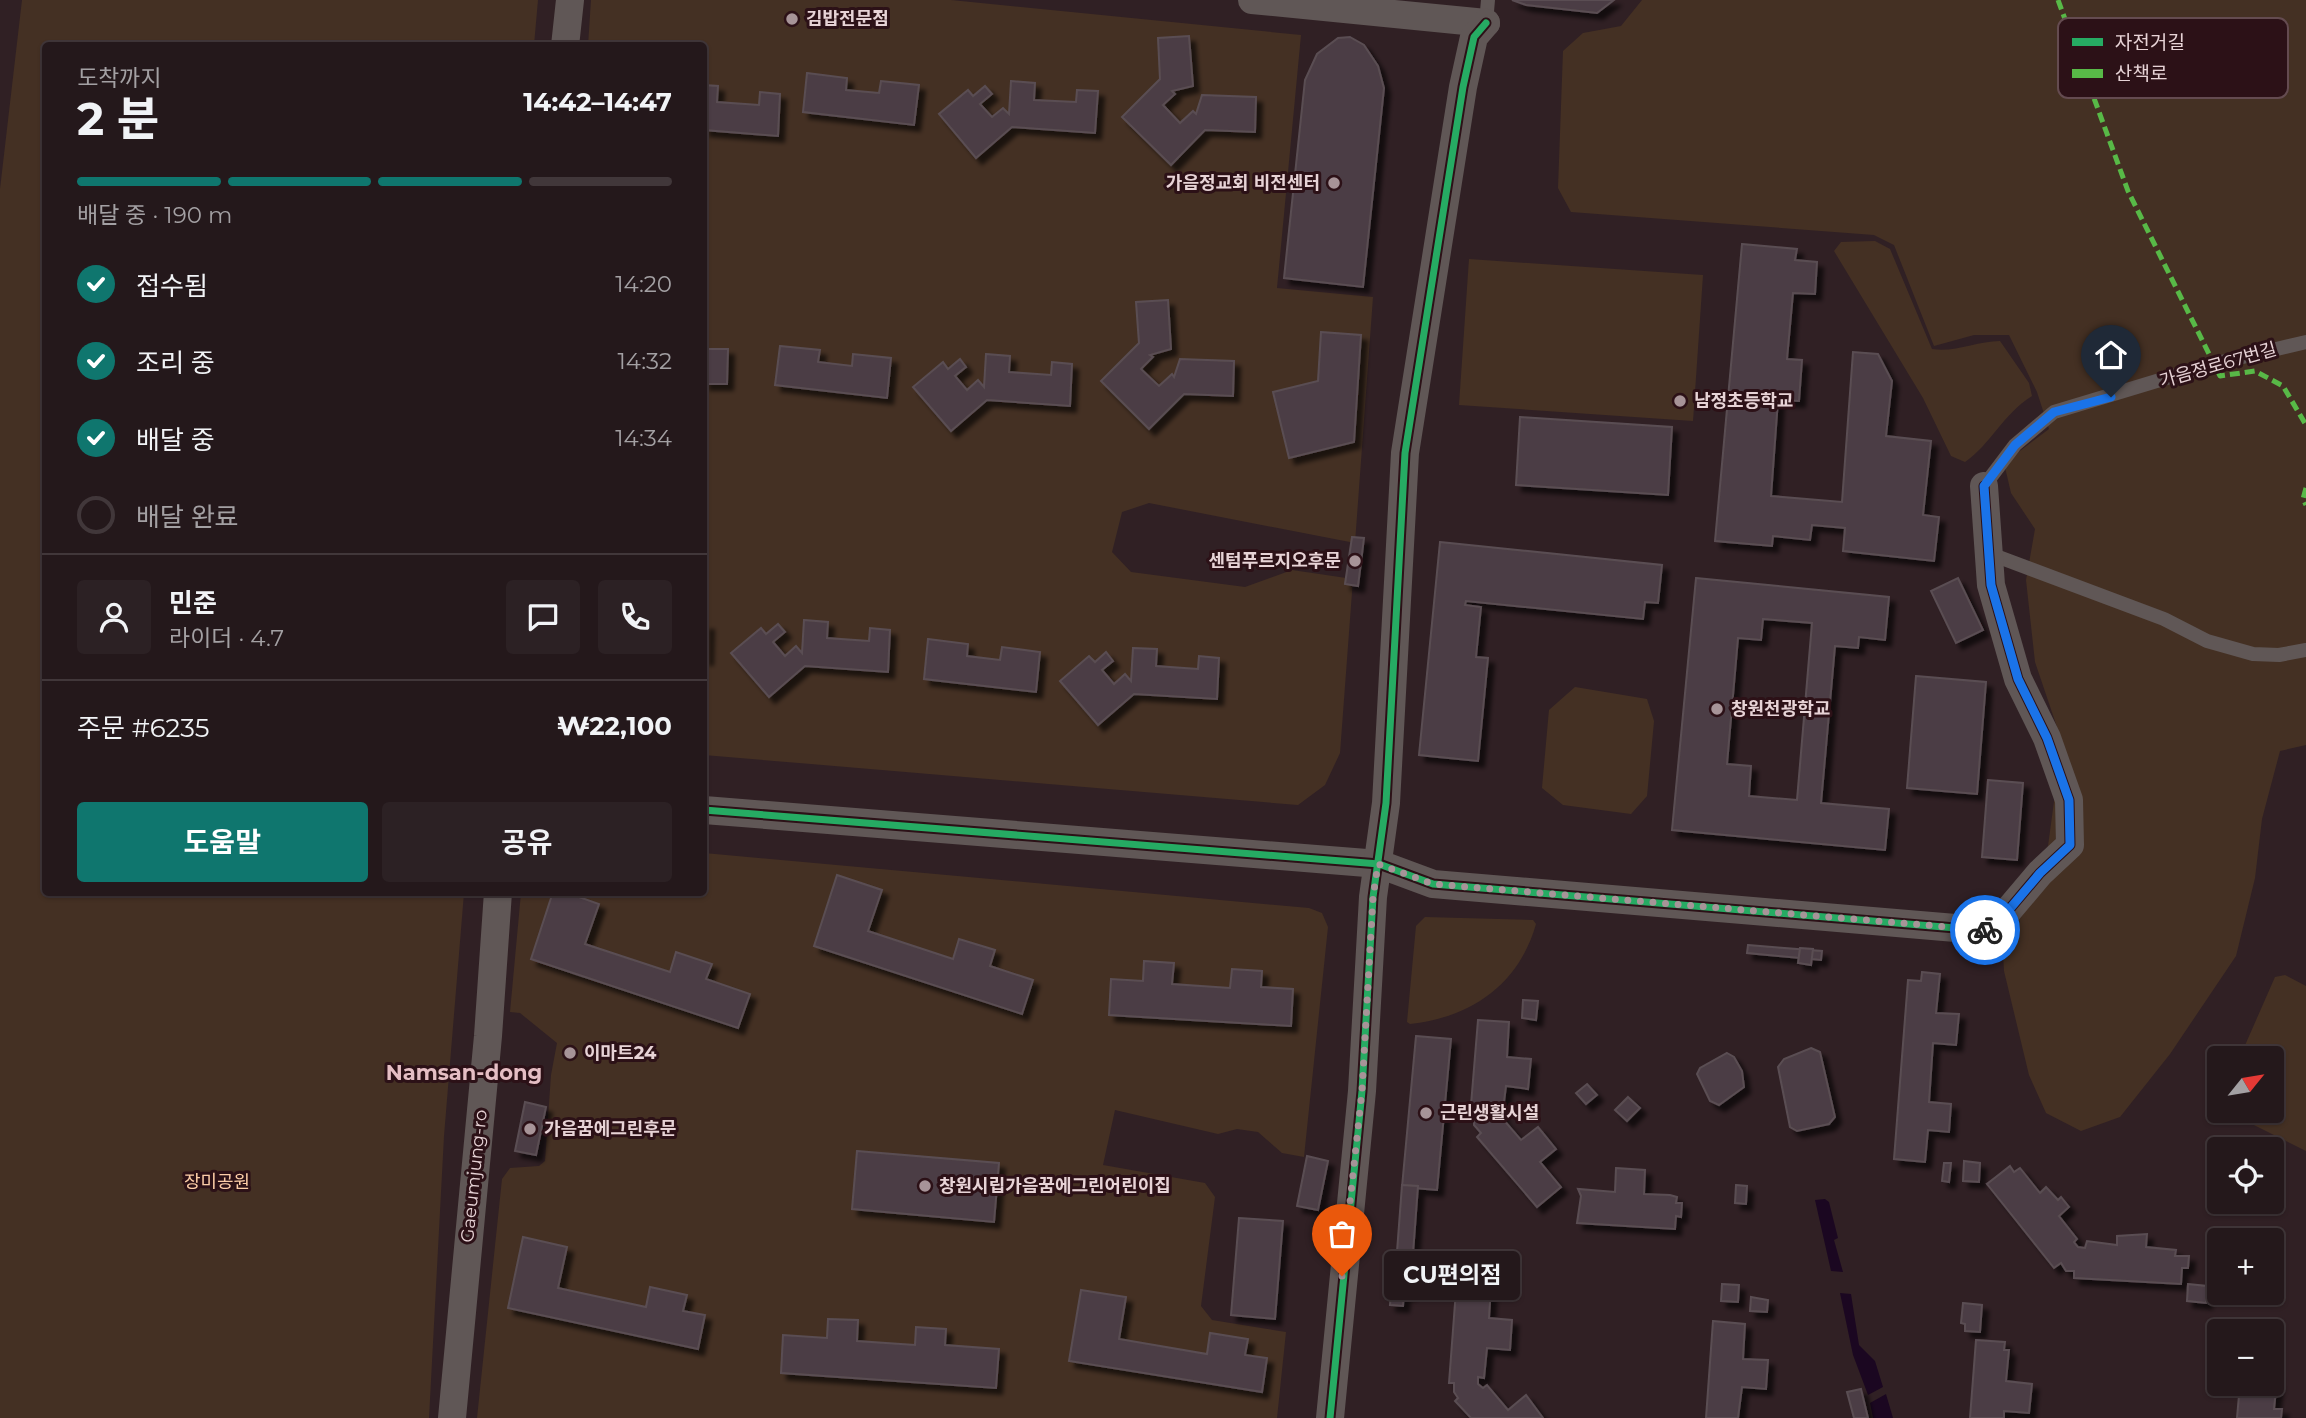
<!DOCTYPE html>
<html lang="ko">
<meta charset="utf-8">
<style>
body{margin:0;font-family:Montserrat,"Noto Sans KR",sans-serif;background:#2c2124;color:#f1f3f6;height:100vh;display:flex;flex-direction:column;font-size:26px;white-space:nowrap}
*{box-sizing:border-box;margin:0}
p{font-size:23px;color:#a3a0a3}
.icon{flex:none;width:38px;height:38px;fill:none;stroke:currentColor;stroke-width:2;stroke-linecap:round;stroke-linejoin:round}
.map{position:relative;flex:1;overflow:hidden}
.drawer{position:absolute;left:42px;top:42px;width:665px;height:854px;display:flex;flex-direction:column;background:#24181b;border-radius:7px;box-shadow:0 2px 5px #0004,0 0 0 2px #41373a}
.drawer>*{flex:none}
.needle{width:46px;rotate:60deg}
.buttons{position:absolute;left:2207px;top:1046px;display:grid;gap:14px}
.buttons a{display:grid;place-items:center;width:77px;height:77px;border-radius:7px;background:#24181b;box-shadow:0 2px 5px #0004,0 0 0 2px #41373a;font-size:35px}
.pin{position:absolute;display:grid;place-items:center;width:60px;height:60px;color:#fff;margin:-72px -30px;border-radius:50% 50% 50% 0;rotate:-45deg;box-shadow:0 0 7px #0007}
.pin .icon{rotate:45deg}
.courier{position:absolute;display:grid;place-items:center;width:70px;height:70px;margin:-35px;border:5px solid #1a73e8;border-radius:50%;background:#fff;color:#222;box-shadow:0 2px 9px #0007}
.bubble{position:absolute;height:49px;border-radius:7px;background:#24181b;box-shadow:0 2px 5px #0004,0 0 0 2px #41373a;font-size:23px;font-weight:700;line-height:49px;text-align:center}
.overview em{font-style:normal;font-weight:700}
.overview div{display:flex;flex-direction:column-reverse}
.overview{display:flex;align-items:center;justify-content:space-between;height:119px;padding:0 35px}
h1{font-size:46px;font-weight:700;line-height:52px}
.bar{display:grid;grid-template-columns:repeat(4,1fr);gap:10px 7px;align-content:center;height:84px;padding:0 35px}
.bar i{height:9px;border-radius:5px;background:#41373a}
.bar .selected{background:#0f766e}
.bar p{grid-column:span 4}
.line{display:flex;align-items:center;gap:18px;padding:0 35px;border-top:2px solid #41373a}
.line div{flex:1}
.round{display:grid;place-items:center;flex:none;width:74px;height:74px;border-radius:7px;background:#2c2124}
ol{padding:0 35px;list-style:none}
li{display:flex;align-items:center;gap:21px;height:77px}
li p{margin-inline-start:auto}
li .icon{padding:7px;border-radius:50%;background:#0f766e;color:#fff;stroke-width:4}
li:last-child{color:#a3a0a3}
li i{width:38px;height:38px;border:4px solid #41373a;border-radius:50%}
.primary-button{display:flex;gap:14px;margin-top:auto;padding:14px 35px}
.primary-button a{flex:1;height:80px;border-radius:7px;background:#0f766e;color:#fff;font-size:28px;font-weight:700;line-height:80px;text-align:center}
.primary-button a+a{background:#2c2124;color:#f1f3f6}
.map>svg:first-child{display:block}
</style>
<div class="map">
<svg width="2306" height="1418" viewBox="0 0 2306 1418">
<defs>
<filter id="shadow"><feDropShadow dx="6" dy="6" stdDeviation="2" flood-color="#0009"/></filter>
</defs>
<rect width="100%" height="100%" fill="#302024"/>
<g fill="#443023">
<path d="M22,0H538L534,45L46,46V892L464,893L444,1136L429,1418H0V189Z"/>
<path d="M591,0H951L1301,35L1277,288L1373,297L1355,543L1149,503L1122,512L1112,552L1131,572L1245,587L1292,570L1353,579L1340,753L1325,785L1298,805L704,755V46H588Z"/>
<path d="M1642,0H2306V745L2280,751L2262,819L2255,878L2236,956L2170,1054L2120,1117L2081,1131L2046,1113L2029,1075L2004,971L2002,935L2006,906L2048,846L2055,794L2057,727L2035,662L2026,580L2035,529L2011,493L2004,463L2049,429L2037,392L2009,335H1974L1934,346L1894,245L1874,235L1571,212L1558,188L1563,51L1583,33L1621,26Z"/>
<path d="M1875,241L1890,249L1932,349C1954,353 1977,341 2000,341L2029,383L2032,396C2003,414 1991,444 1965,462L1951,456L1923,398L1834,251L1841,242Z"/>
<path d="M1469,259L1703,275L1693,421L1459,405Z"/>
<path d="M1575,687L1647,699L1654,721L1647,796L1631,814L1563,805L1542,788L1549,710Z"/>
<path d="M704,853L1309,908L1322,913L1328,927L1304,1157L1282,1153L1258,1132L1237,1129L1218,1134L1115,1110L1103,1165L1205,1183L1215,1197L1201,1306L1212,1320L1286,1332L1277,1418H477L502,1179L510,1168L539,1166L545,1161L551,1075L557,1043L520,1013L510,1012L521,893L704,892Z"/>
<path d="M1425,917L1533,920L1536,924C1519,984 1472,1017 1410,1024L1407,1022L1416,926Z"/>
<path d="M2285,975L2306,986V1151L2226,1111H2272V1059H2239L2275,977Z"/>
</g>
<g fill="#1b0721">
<path d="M1825,1199L1829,1202L1838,1238L1834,1240L1843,1272L1831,1271L1815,1200Z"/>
<path d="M1840,1293L1851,1294L1859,1345L1875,1361L1883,1387L1868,1395L1853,1355Z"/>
<path d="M1886,1394L1893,1418H1873L1870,1403Z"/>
</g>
<g fill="#4c3e44" stroke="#5a4e53" stroke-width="2" fill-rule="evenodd" filter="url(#shadow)">
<path d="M1512,0H1614L1597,13L1526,5Z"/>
<path d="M1189,36L1193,86L1172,91L1175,94L1163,105L1180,123L1193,111L1196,114L1202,95L1256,97L1255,132L1205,130L1171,165L1122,117L1160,79L1158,38Z"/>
<path d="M1350,37L1364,45L1378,66L1384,88L1363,287L1284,278L1305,80L1317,54L1338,38Z"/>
<path d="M807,73L847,78L846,90L879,93L881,81L919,85L914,125L803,112Z"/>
<path d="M1011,81L1035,83L1034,100L1076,102L1077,90L1098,91L1095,133L1012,127L976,158L939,114L968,90L973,96L985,86L992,94L980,104L992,117L1003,108L1009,114Z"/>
<path d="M704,85L718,86L717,102L759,105L760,92L780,94L778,136L704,130Z"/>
<path d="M1742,244L1797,249L1795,260L1817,262L1815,294L1793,293L1787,359L1802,360L1799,401L1778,400L1771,496L1842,502L1853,352L1878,354L1892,381L1886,436L1931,441L1923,515L1939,517L1934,561L1843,551L1845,528L1812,525L1810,540L1773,536L1772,546L1715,541Z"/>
<path d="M1168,300L1171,349L1150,355L1153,357L1141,369L1159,386L1172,374L1174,377L1180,359L1234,361L1233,396L1184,394L1149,429L1101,381L1139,343L1136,302Z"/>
<path d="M1321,332L1361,335L1354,442L1289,458L1273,392L1318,381Z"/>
<path d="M780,346L820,350L818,362L852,366L853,354L891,358L887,398L775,385Z"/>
<path d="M704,349H728L727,384H704Z"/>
<path d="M986,354L1010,356L1009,372L1051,375L1052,362L1072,364L1070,406L987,400L951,431L913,387L943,362L948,369L960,359L966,367L955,376L967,390L978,380L984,387Z"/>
<path d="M1520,417L1672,427L1668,495L1516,485Z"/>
<path d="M1352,537L1364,538L1358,586L1345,584Z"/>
<path d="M1440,542L1662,565L1658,603L1645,602L1643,619L1466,601L1465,605L1481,607L1476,657L1488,658L1478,761L1419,755Z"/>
<path d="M1696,578L1889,597L1885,640L1859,637L1858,648L1835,646L1821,803L1889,809L1885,850L1672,830ZM1763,619L1812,623L1797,800L1749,796L1751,766L1727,764L1738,638L1761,640Z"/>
<path d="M1958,578L1983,630L1956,643L1931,591Z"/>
<path d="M804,620L828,622L827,638L869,641L870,628L890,630L888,672L805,666L769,697L731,653L761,628L766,634L778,624L785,632L773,642L785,656L796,646L802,653Z"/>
<path d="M704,624H708L707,659H704Z"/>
<path d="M928,639L968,644L967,656L1000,660L1002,647L1040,652L1036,692L924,679Z"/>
<path d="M1133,648L1157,649L1156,666L1198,669L1199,656L1219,658L1217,699L1134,694L1098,725L1060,681L1089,656L1095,662L1106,652L1113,661L1102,670L1114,684L1125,674L1131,681Z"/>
<path d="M1916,676L1986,682L1977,794L1907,788Z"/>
<path d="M1988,780L2023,783L2017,860L1982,857Z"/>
<path d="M837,875L882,890L868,931L953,959L959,939L995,950L990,966L1033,980L1022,1014L814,946Z"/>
<path d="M553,892H565L599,904L585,944L670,972L676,952L712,964L706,979L750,994L738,1028L531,959Z"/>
<path d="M1748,945L1822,951L1821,960L1747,953Z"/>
<path d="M1800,948L1813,949L1811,965L1798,963Z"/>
<path d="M1144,961L1174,963L1172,984L1230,988L1232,969L1262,971L1261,987L1293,989L1291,1026L1109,1015L1111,979L1143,981Z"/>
<path d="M1922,972L1940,974L1936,1013L1959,1014L1956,1045L1933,1043L1929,1102L1951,1104L1949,1132L1928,1130L1925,1162L1894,1159L1908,980L1921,981Z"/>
<path d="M1523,1000L1538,1001L1536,1020L1522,1018Z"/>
<path d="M1478,1020L1509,1022L1507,1057L1531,1059L1528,1089L1506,1086L1502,1118L1521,1140L1538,1127L1556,1149L1540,1162L1561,1187L1537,1207L1477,1137L1481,1133L1474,1125V1117H1470Z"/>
<path d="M1416,1036L1451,1039L1437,1190L1402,1187Z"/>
<path d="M1811,1048L1820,1052L1835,1117L1829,1124L1797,1131L1790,1127L1778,1067L1784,1059Z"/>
<path d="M1727,1053L1734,1057L1742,1071L1744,1087L1719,1105L1710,1101L1697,1074L1700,1068Z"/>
<path d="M1587,1084L1597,1095L1586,1104L1576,1093Z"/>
<path d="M1628,1097L1640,1108L1627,1121L1615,1110Z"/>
<path d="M525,1102L546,1107L536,1155L515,1151Z"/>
<path d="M857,1151L999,1163L994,1222L852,1209Z"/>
<path d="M1307,1156L1328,1161L1318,1210L1297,1206Z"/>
<path d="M1964,1161L1980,1163L1979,1182L1963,1181Z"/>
<path d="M1944,1163H1951L1949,1182L1942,1181Z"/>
<path d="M2010,1166L2014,1172L2020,1168L2040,1193L2046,1187L2058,1200L2061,1197L2069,1207L2059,1216L2077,1239L2074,1242L2078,1247L2085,1248L2087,1241L2117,1245V1236L2147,1234L2146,1247L2176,1250L2175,1256H2189L2188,1268H2182L2181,1284L2074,1278V1271H2066L2061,1263L2054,1268L1987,1184Z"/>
<path d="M1616,1168L1645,1170L1644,1194L1670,1195L1677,1197L1676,1203H1682L1681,1217L1676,1216L1675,1229L1577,1223L1581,1196L1578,1189L1615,1192Z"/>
<path d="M1402,1185L1418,1186L1410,1294L1394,1292Z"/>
<path d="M1736,1185L1747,1186L1746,1204L1735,1203Z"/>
<path d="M1239,1218L1283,1221L1275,1319L1231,1315Z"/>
<path d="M523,1237L567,1247L558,1288L646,1307L650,1287L687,1295L683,1311L705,1315L698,1349L508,1308Z"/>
<path d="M1457,1277L1486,1278V1286L1491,1287L1489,1318L1512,1320L1510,1350L1487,1348L1484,1378L1478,1377V1384L1483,1388L1487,1385L1508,1410L1526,1395L1543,1418H1471L1455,1401L1458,1398L1454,1392V1383H1449Z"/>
<path d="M1392,1280L1405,1281L1403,1306L1390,1305Z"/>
<path d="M1722,1284L1739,1285L1738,1302L1721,1301Z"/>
<path d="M2188,1284L2207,1286L2206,1303L2187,1301Z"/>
<path d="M1081,1290L1126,1297L1119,1339L1207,1354L1210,1333L1248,1339L1245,1355L1267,1358L1262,1392L1069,1361Z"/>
<path d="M1751,1297L1768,1300L1767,1312L1750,1311Z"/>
<path d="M1963,1303L1982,1305L1980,1332L1965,1331V1324L1961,1323Z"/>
<path d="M828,1319L858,1320L857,1341L915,1345L916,1327L946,1329L945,1345L999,1349L996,1388L781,1373L783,1335L827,1338Z"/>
<path d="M1713,1321L1745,1324L1743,1359L1768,1360L1766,1389L1742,1387L1738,1418H1706Z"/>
<path d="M2229,1326H2241L2248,1328V1332H2229Z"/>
<path d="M1976,1340L2005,1342L2004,1350H2009L2006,1381L2032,1384L2029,1413L2004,1411V1418H1970Z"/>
<path d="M2272,1373H2276L2275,1380L2277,1381L2274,1409H2282L2281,1418H2237L2240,1384H2272Z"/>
<path d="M1861,1389L1868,1418H1854L1847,1392Z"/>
</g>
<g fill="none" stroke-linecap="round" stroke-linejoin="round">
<g stroke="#605756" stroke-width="14">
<path d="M1486,23L1488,0"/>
<path d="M1984,486L2015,445L2054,412L2213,364L2306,342"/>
<path d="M1988,553L2164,619L2207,641L2253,654L2279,655L2306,650"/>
</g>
<g stroke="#605756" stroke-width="28">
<path d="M1252,0L1486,23"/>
<path d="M565,46L570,0"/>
<path d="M704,810L1379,864L1433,884L1991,931L2040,873L2070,845L2069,800L2047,738L2018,679L1991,585L1984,486"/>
<path d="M452,1418L488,1036L498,892"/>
<path d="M1330,1418L1362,1091L1373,897L1386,803L1405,453L1463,87L1474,37L1486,23"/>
</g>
<g stroke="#58b947" stroke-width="5" stroke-dasharray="10 5" stroke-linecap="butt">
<path d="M2058,0L2128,191L2220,376L2255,371L2283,386L2306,425"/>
<path d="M2306,488L2303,499L2306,505"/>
</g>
<g stroke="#2c1117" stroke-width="11">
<g id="cycleway">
<path d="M704,810L1379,864L1433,884L1991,931L2040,873L2070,845L2069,800L2047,738L2018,679L1991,585L1984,486"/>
<path d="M1330,1418L1362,1091L1373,897L1386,803L1405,453L1463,87L1474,37L1486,23"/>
</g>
</g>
<use href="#cycleway" stroke="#26ab63" stroke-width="7"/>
</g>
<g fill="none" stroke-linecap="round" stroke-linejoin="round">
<path stroke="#a79498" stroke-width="7" stroke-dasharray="0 12.6" d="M1342,1276L1362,1091L1373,897L1378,864L1433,884L1985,930"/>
<path stroke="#1a73e8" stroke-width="9" d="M1985,930L1991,931L2040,873L2070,845L2069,800L2047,738L2018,679L1991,585L1984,486L2015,445L2054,412L2111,397"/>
</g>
<g fill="#a79498" stroke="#2c1117" stroke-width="2.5">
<circle cx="792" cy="19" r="7"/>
<circle cx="1334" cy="183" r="7"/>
<circle cx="1680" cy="401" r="7"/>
<circle cx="1355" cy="561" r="7"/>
<circle cx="1717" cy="709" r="7"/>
<circle cx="570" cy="1053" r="7"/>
<circle cx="1426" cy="1113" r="7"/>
<circle cx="530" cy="1129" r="7"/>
<circle cx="925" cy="1186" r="7"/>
</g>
<g text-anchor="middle" stroke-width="6" stroke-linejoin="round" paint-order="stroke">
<g font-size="18" font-weight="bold" fill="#e7d3d6" stroke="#2c1117" text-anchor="start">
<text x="806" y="25">김밥전문점</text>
<text x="1320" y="189" text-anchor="end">가음정교회 비전센터</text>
<text x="1694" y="407">남정초등학교</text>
<text x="1341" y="567" text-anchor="end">센텀푸르지오후문</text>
<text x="1731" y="715">창원천광학교</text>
<text x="584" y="1059">이마트24</text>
<text x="1440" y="1119">근린생활시설</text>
<text x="544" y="1135">가음꿈에그린후문</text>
<text x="939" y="1192">창원시립가음꿈에그린어린이집</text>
</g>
<g font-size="18" fill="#e7d3d6" stroke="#2c1117">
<text transform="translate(2218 365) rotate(-16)" y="6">가음정로67번길</text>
<text transform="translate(474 1176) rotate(-84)" y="6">Gaeumjung-ro</text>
</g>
<g font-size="18" fill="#fccda7" stroke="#2c1117">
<text x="217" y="1188">장미공원</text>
</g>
<g font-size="21" font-weight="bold" fill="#e5bec4" stroke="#2c1117">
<text x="464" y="1080">Namsan-dong</text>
</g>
</g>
<rect x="2058" y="18" width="230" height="80" rx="10" fill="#2c1117" stroke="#644b50" stroke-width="2"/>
<rect x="2072" y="38" width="31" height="8" fill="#26ab63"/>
<rect x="2072" y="69" width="31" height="9" fill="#58b947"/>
<g font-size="19" fill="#e7d3d6">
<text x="2115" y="49">자전거길</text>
<text x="2115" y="80">산책로</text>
</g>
</svg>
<div class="buttons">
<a><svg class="needle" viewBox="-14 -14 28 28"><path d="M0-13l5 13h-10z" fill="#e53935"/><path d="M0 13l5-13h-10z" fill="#a3a0a3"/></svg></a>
<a><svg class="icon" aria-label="locate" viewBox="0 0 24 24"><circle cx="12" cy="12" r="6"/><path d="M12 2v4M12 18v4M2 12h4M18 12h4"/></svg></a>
<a>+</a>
<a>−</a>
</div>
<div class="pin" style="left:1342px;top:1276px;background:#ea580c"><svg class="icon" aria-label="bag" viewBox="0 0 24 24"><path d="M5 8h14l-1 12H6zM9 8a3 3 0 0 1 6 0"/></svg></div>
<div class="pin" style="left:2111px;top:397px;background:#1f2937"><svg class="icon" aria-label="home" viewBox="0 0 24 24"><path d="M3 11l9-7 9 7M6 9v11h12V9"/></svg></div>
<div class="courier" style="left:1985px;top:930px"><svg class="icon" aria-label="bike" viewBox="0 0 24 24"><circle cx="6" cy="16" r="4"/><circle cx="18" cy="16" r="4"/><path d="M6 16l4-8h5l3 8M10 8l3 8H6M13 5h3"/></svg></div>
<div class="bubble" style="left:1384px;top:1251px;width:136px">CU편의점</div>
<section class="drawer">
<div class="overview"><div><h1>2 분</h1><p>도착까지</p></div><em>14:42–14:47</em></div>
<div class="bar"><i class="selected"></i><i class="selected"></i><i class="selected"></i><i></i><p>배달 중 · 190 m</p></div>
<ol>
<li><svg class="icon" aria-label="check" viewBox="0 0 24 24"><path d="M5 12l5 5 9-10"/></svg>접수됨<p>14:20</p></li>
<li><svg class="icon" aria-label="check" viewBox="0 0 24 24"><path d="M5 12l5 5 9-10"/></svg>조리 중<p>14:32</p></li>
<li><svg class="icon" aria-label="check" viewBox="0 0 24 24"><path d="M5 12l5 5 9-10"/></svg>배달 중<p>14:34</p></li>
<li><i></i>배달 완료</li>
</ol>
<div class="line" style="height:126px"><a class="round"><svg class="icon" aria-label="person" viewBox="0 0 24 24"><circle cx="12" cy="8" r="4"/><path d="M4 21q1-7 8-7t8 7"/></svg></a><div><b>민준</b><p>라이더 · 4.7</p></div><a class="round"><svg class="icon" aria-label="chat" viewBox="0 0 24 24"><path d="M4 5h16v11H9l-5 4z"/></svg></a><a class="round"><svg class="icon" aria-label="phone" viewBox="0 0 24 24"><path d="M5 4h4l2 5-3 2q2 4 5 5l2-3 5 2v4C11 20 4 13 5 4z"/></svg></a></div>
<div class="line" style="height:91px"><div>주문 #6235</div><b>₩22,100</b></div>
<div class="primary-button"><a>도움말</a><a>공유</a></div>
</section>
</div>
